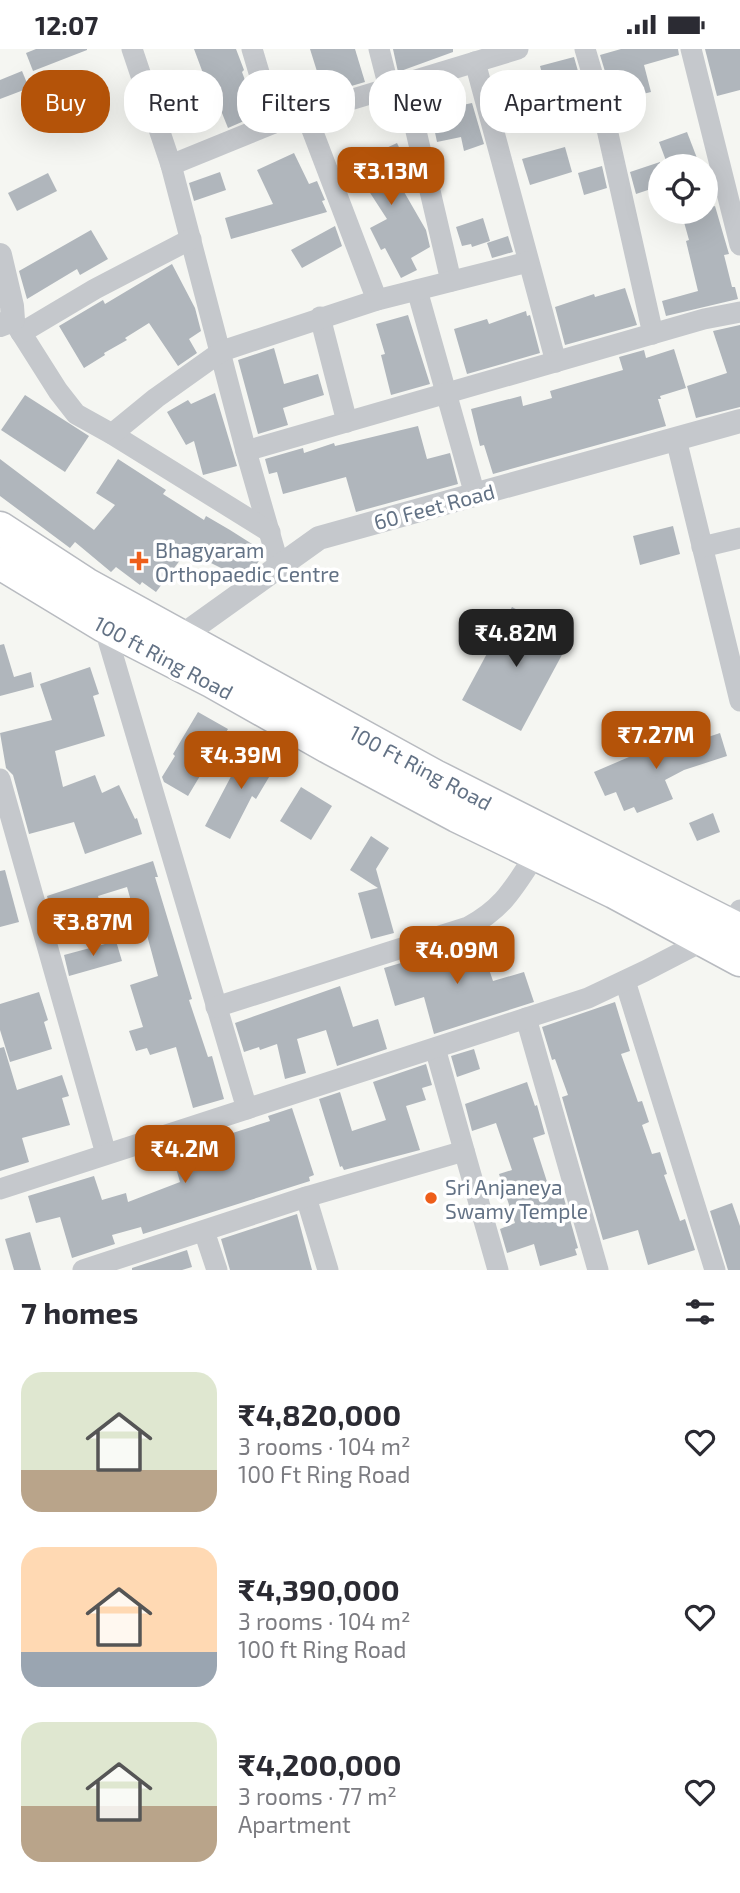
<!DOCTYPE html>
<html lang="en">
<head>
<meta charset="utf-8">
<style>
  :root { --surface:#fff; --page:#f2f2f3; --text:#2b2b33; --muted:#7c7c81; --accent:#b45309 }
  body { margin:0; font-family:"Exo 2",sans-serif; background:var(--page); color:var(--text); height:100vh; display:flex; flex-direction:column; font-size:26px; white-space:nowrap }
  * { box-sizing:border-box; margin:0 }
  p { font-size:23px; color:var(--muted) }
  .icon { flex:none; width:38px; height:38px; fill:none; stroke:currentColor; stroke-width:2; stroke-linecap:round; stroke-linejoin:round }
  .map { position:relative; height:1221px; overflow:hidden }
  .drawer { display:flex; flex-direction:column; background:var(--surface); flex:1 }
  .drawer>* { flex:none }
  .hud { position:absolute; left:21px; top:21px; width:698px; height:63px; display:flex; gap:14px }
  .controls { position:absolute; left:648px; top:105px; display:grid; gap:14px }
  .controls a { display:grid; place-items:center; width:70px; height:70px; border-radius:50%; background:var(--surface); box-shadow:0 7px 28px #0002; font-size:35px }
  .price { position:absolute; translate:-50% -60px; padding:0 16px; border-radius:14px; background:var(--accent); color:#fff; font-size:23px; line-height:46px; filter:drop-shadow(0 2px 4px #0008) }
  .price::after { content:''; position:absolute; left:50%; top:42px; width:21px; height:16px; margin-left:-10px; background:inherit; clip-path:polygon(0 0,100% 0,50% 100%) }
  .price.selected { background:#222; color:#fff }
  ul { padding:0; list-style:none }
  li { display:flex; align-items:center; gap:21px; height:175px; padding:0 21px }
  li span { display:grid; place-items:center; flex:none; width:196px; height:140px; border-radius:21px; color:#555 }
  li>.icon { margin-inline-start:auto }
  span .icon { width:84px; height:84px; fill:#fffc; stroke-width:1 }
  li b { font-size:30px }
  h2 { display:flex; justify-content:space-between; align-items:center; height:84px; padding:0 21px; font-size:30px }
  .tag { padding:0 24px; border-radius:28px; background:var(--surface); box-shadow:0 7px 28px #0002; font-size:24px; line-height:63px }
  .tag.selected { background:var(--accent); color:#fff }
  .status { display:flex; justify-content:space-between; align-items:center; height:49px; padding:0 35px; background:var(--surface); direction:ltr }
  .status svg { height:19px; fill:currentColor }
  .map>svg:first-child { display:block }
</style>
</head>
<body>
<div class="status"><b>12:07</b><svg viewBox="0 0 49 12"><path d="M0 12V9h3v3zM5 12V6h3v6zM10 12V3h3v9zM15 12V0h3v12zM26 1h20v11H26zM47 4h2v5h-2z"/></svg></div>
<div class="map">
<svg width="740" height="1221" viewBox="0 0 740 1221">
  <rect width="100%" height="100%" fill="#f5f6f2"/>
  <g fill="#b0b6bc">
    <polygon points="36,0 87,0 87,1 33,22 26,4"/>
    <polygon points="194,0 236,0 244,21 242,23 258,66 228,79 210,34 207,35"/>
    <polygon points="310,0 355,0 365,33 324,45"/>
    <polygon points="393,0 453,0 453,3 398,23"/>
    <polygon points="621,0 678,0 679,6 644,16 651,43 614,52 600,6"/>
    <polygon points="705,0 740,0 740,41 717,47"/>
    <polygon points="574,8 589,61 528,80 518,54 547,44 540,17"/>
    <polygon points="22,22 29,39 0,50 0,31"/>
    <polygon points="66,45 72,64 44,72 38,53"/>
    <polygon points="472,54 484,95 464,102 461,88 437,93 433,74 460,67 458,57"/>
    <polygon points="687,83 700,117 668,117 659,93"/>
    <polygon points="397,94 407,115 392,122 426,181 430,198 411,209 417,221 401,229 385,199 381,201 370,179 387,170 363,133 349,140 341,120"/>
    <polygon points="565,98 572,123 530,136 522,110"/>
    <polygon points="294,104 309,135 317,132 325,151 322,152 327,163 231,190 225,169 273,155 257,121"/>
    <polygon points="660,113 660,137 636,145 630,123"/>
    <polygon points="602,117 607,139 584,146 578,124"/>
    <polygon points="220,123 226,141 194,152 189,134"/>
    <polygon points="48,124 57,142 17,162 8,144"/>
    <polygon points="715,157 729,205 724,206 732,238 735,238 738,250 666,267 662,252 698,242 686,192 689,191 682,166 705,163 705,160"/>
    <polygon points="483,169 490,192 472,198 471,195 462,197 456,178"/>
    <polygon points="335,177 342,197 302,219 291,201"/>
    <polygon points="91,181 108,210 80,226 77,220 27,250 19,222"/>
    <polygon points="508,187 513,203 492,209 487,194"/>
    <polygon points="172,215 195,259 201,282 189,290 197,304 178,317 149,274 125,289 127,291 104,304 105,306 84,319 59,277 103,251 105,255"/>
    <polygon points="625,239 637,276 565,296 555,258 594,245 595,248"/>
    <polygon points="526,262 527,267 530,266 540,304 467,325 454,280 487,270 489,275"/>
    <polygon points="408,266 430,335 391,346 381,306 385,305 376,275"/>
    <polygon points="740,276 740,358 696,369 687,337 727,324 713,282"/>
    <polygon points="274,299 284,335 318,325 324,346 283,359 288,376 258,385 238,311"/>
    <polygon points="674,300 686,339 660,347 661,350 658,350 666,377 493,425 484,396 480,397 471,360 521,347 523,357 552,349 550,342 623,321 619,308 644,301 646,309"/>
    <polygon points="215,344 237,417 203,426 194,392 186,396 167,363 188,351 191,355"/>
    <polygon points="25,346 89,387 65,423 1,381"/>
    <polygon points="418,377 427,410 450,404 458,435 356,463 346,428 283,445 277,423 269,425 265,410 303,399 304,404 334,394 335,397"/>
    <polygon points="0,410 94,481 115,456 96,444 118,410 166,441 163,445 204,471 206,467 230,481 260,500 262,506 257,515 239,528 187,502 156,543 142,533 140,536 116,518 111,523 75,493 70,499 0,447"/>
    <polygon points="673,477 680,505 640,516 633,487"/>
    <polygon points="512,558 571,589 521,682 462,651"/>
    <polygon points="4,595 14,628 31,623 34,638 0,647 0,596"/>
    <polygon points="90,618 99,645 93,647 105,687 55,702 63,738 95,726 102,744 119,736 135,770 137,769 142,785 85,805 74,773 29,785 13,726 6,719 0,684 52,671 40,635"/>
    <polygon points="198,663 228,680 188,747 164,733 162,728 175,707 173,705"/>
    <polygon points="720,684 727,707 684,721 665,731 673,750 637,764 634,758 624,762 616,743 605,747 594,723 671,690 675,699"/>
    <polygon points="248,695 278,713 256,750 252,747 230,790 205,777"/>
    <polygon points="301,738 332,757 311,791 280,772"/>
    <polygon points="713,764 720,783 697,792 689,774"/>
    <polygon points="371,787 389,799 376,820 394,884 371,890 358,844 378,839 350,821"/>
    <polygon points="153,812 158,828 155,828 192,950 189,951 208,1008 212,1007 224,1050 193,1059 176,998 150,1006 147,999 136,1002 129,982 143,978 130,936 158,927 144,875 138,877 127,838 98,847 103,865 56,880 47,847"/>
    <polygon points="5,821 19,873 0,878 0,822"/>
    <polygon points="478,888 493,932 524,923 534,953 434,985 424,948 395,957 384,919 458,897 457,895"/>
    <polygon points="116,892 122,912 69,927 64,906"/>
    <polygon points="340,937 353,978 378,970 387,1000 337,1017 326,981 297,990 306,1024 285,1030 277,995 260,1001 259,998 244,1003 235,974"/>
    <polygon points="39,943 48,971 44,973 52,1000 10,1013 0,981 0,955"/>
    <polygon points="615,953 630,1002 621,1005 638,1053 642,1052 649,1073 642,1076 652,1105 660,1103 667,1125 664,1126 680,1172 685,1170 695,1201 648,1216 638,1181 603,1191 562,1048 568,1046 555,1010 552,1011 542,978"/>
    <polygon points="4,998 17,1041 62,1026 69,1047 62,1049 70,1076 22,1089 29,1113 0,1122 0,999"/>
    <polygon points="474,1000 480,1020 457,1028 451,1007"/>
    <polygon points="426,1015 432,1036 422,1039 426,1051 406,1057 420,1101 344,1121 342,1117 340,1118 319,1050 340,1043 352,1082 386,1071 373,1033"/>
    <polygon points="527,1033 535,1057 537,1056 545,1085 533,1089 549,1139 560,1135 578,1199 575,1200 577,1206 540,1217 534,1195 507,1204 500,1180 515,1174 499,1125 512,1121 496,1074 472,1082 465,1055"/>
    <polygon points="292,1059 314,1126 309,1128 310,1132 143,1185 141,1178 112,1186 115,1195 72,1209 60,1168 36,1174 28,1147 94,1127 102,1151 126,1144 128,1153 180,1133 170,1099 191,1092 192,1096 220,1088 270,1072 268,1067"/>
    <polygon points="732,1154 740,1177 740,1221 728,1221 710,1162"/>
    <polygon points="297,1165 312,1221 230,1221 221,1190"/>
    <polygon points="30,1183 41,1221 14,1221 5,1190"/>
    <polygon points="187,1201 192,1218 182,1221 132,1221 132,1219"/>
  </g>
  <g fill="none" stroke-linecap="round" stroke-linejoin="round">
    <g stroke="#b8bbc0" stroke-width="35">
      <g id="primary">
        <polyline points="0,479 86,535 435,727 740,881"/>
        <polyline points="0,514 104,577 213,633 328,698 457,767 614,843 740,911"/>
      </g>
    </g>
    <g stroke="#c5c8cc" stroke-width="21">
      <polyline points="132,0 171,116 246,402 279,517"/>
      <polyline points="252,0 274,74"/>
      <polyline points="379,0 389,39"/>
      <polyline points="585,0 602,58 653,285"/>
      <polyline points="691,0 740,196"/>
      <polyline points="475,13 556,313"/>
      <polyline points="405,35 451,232"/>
      <polyline points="306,65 377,251"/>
      <polyline points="171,116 274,74 518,0"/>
      <polyline points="417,241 475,446"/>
      <polyline points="320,268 347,373"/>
      <polyline points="13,271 58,342 76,365 112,385 270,483"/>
      <polyline points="21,284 95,240 191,190"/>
      <polyline points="112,385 156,349 222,302 377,251 528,213"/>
      <polyline points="676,390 740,652"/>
      <polyline points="246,402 704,270 740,263"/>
      <polyline points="702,498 740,489"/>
      <polyline points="104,577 247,1060"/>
      <polyline points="0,730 106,1105"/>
      <polyline points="625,932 715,1221"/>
      <path d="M216 958 468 878C504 859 514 838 536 805"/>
      <polyline points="526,969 598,1221"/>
      <polyline points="435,999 498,1221"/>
      <polyline points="0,1140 588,949 645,922 732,877 740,861"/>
      <polyline points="306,1148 328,1221"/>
      <polyline points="204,1182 217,1221"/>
      <polyline points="83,1221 306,1148 464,1102"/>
    </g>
    <g stroke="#c5c8cc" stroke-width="24">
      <polyline points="0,206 12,257 13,271 0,276"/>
      <polyline points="168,597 319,489 740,372"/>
    </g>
    <use href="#primary" stroke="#fff" stroke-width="32"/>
  </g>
  <g fill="#ee5e1a" stroke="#fff" stroke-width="2.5">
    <path d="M135.5 501.5h7v7h7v7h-7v7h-7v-7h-7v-7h7z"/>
    <circle cx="431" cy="1149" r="7"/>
  </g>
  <g text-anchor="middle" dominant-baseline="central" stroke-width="7" stroke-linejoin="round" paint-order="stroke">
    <g font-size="21" fill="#637285" stroke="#fff">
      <text transform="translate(434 457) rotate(-15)">60 Feet Road</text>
      <text transform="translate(164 608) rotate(28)">100 ft Ring Road</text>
      <text transform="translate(421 718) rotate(28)">100 Ft Ring Road</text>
    </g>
    <g font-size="21" fill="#637285" stroke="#fff" text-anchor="start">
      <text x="155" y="500">Bhagyaram<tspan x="155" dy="24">Orthopaedic Centre</tspan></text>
      <text x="445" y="1137">Sri Anjaneya<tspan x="445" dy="24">Swamy Temple</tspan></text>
    </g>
  </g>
</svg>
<div class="controls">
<a><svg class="icon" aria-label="locate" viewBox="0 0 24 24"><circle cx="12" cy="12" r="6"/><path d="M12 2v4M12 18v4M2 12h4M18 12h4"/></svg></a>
</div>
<b class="price" style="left:391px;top:158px">₹3.13M</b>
<b class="price selected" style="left:516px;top:620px">₹4.82M</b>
<b class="price" style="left:656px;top:722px">₹7.27M</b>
<b class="price" style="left:241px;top:742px">₹4.39M</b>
<b class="price" style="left:93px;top:909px">₹3.87M</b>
<b class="price" style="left:457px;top:937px">₹4.09M</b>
<b class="price" style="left:185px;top:1136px">₹4.2M</b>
<div class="hud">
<a class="tag selected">Buy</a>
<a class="tag">Rent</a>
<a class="tag">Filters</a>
<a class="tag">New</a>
<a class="tag">Apartment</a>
</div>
</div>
<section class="drawer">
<h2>7 homes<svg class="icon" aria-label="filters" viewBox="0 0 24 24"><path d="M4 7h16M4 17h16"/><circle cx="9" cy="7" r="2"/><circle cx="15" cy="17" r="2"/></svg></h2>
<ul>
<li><span style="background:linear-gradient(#dfe7d0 70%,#b9a48a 0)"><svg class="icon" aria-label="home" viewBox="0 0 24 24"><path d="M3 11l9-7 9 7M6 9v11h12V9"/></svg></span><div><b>₹4,820,000</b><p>3 rooms · 104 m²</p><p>100 Ft Ring Road</p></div><svg class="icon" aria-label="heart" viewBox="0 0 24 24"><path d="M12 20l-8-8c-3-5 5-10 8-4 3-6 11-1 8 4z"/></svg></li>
<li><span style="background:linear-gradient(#ffd9b3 75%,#9aa5b1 0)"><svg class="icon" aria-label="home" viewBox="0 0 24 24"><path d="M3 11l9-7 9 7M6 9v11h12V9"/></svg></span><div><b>₹4,390,000</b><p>3 rooms · 104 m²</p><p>100 ft Ring Road</p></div><svg class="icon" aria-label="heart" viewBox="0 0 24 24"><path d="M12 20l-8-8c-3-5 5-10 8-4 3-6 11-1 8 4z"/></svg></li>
<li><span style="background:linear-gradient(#dfe7d0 60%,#b9a48a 0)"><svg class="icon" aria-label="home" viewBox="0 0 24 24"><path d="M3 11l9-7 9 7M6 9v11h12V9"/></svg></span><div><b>₹4,200,000</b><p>3 rooms · 77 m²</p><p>Apartment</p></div><svg class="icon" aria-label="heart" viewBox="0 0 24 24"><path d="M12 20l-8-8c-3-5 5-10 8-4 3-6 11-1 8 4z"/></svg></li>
</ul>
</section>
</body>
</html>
